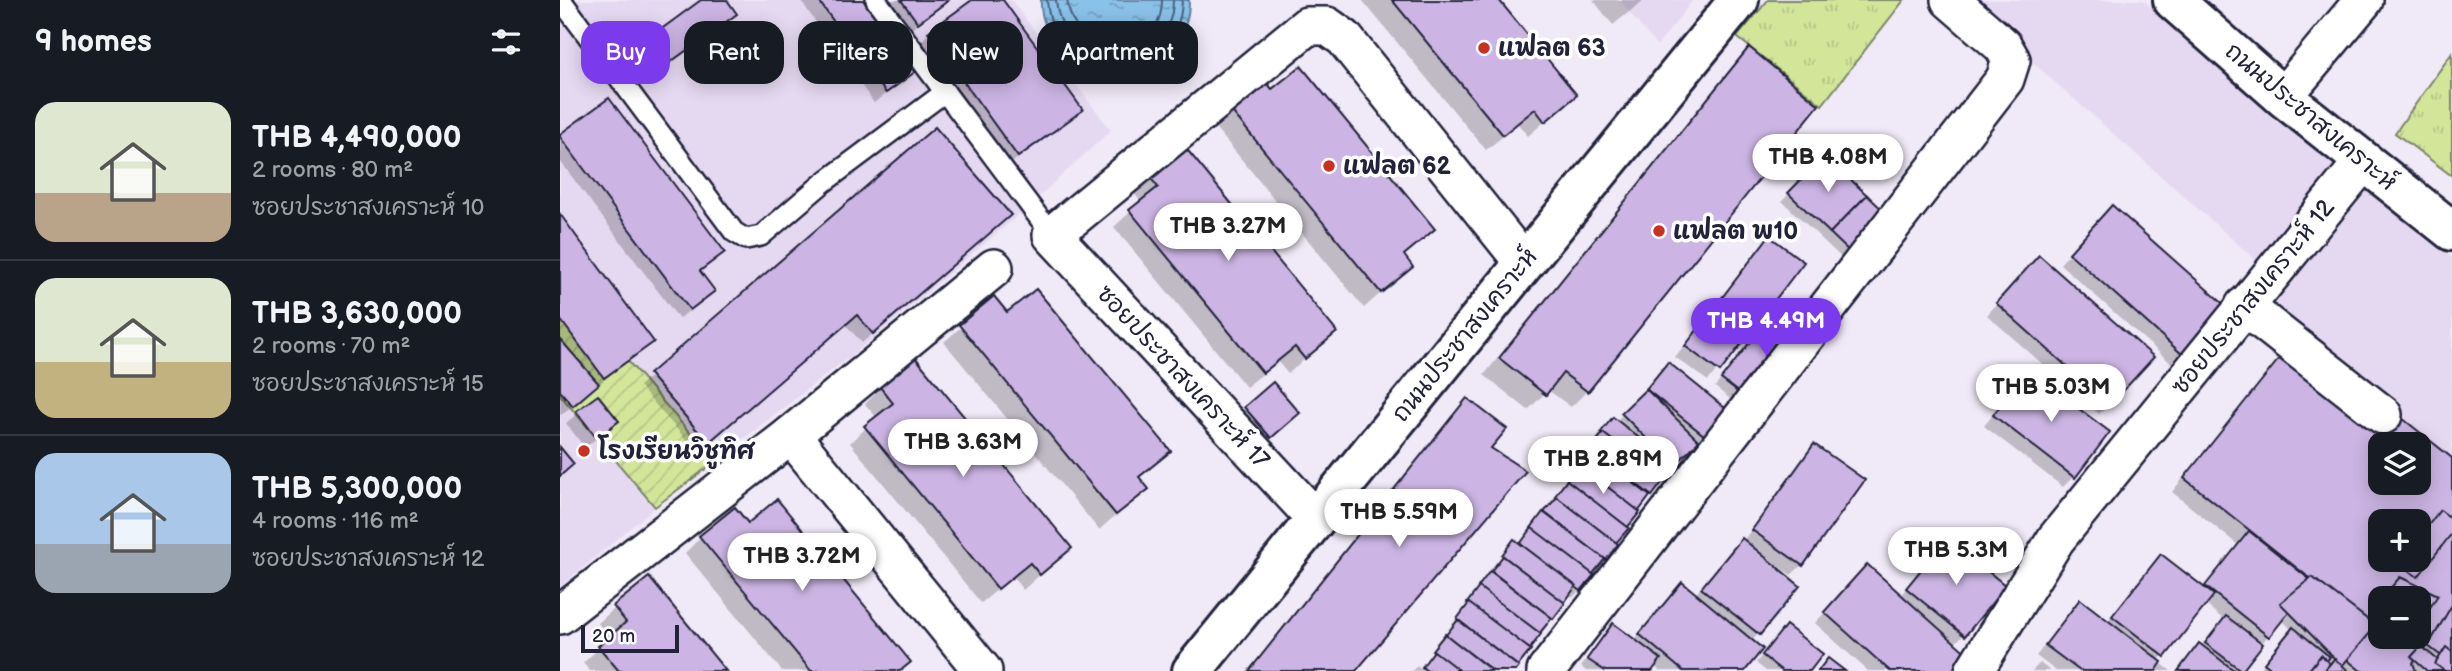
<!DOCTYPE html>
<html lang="en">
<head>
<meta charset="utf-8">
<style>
  :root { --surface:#171b24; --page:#242831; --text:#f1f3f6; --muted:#9ea1a6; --line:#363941; --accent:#7c3aed }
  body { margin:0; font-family:"Balsamiq Sans","Playpen Sans Thai",sans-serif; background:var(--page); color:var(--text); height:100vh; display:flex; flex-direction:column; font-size:26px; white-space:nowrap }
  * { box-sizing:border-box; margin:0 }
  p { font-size:23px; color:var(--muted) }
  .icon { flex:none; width:38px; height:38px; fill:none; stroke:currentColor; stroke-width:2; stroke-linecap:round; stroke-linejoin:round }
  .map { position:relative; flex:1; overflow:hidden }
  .panel { display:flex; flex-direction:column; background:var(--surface); width:560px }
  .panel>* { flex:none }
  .hud { position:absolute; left:21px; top:21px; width:665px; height:63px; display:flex; gap:14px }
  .fabs { position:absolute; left:1808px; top:432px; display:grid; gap:14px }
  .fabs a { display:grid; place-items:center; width:63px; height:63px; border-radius:14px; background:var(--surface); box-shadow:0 4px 18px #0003; font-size:35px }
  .scale { position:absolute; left:21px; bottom:18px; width:98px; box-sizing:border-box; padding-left:7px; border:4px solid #22223b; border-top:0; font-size:19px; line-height:24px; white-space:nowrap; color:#22223b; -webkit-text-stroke:5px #fff; paint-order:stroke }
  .price { position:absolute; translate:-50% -60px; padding:0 16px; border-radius:24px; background:#fff; color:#222; font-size:23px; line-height:46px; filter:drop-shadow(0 2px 4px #0008) }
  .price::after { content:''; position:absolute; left:50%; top:42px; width:21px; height:16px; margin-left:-10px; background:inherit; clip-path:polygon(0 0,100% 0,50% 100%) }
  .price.current { background:var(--accent); color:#fff }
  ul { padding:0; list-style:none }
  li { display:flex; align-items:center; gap:21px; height:175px; padding:0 35px }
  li+li { border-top:2px solid var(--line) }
  li span { display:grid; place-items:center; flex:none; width:196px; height:140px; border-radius:21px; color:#555 }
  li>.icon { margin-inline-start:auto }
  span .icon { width:84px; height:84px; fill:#fffc; stroke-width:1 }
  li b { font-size:30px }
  h2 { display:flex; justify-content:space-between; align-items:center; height:84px; padding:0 35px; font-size:30px }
  .tag { padding:0 24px; border-radius:21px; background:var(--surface); box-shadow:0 4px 18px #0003; font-size:24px; line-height:63px }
  .tag.current { background:var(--accent); color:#fff }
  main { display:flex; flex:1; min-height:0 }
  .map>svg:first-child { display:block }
</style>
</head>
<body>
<main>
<section class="panel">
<h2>9 homes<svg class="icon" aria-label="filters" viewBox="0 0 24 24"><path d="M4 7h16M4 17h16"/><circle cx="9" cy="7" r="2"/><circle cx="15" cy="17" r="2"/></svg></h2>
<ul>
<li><span style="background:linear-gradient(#dfe7d0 65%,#b9a48a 0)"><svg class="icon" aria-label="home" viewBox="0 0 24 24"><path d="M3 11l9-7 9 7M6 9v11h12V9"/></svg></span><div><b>THB 4,490,000</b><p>2 rooms · 80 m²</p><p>ซอยประชาสงเคราะห์ 10</p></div></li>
<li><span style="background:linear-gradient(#dfe7d0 60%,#c2b280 0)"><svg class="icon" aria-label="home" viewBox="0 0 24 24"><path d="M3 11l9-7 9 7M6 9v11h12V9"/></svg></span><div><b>THB 3,630,000</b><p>2 rooms · 70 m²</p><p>ซอยประชาสงเคราะห์ 15</p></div></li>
<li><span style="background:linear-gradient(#a9c7e8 65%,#9aa5b1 0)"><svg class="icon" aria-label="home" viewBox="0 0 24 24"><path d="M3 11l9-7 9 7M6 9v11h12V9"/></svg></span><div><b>THB 5,300,000</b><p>4 rooms · 116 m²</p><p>ซอยประชาสงเคราะห์ 12</p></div></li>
</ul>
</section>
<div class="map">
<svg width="1892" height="671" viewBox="0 0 1892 671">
  <defs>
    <pattern id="grass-tufts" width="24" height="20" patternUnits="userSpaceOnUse" patternTransform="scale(1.75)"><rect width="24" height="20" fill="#d3e599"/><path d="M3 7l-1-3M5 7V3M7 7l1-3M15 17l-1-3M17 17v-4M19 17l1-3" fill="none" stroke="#b5c485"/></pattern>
    <pattern id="garden-furrows" width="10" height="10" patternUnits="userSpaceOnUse" patternTransform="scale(1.75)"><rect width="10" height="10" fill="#d3e599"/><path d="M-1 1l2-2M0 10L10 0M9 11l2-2" fill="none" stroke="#b5c485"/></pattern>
    <pattern id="water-ripples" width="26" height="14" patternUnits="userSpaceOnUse" patternTransform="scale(1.75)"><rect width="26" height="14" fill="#8ac1e8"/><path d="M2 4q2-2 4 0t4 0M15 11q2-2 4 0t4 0" fill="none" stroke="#709cbd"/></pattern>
  </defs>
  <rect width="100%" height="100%" fill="#f0e9f7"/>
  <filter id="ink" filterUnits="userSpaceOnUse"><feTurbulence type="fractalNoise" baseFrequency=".0143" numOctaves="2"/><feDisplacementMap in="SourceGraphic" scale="14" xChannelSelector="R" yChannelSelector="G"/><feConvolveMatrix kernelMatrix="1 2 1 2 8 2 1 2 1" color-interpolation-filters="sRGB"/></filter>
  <g filter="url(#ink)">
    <g fill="#e5d9f1">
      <polygon points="0,0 451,0 551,130 462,212 310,341 95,507 0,587"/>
      <polygon points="1059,0 1133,0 1097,46"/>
      <polygon points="1402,0 1583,0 1892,258 1892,480 1858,444 1855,444 1861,432 1708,310 1723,284"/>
    </g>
    <g fill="url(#grass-tufts)" stroke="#7a846a" stroke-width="2">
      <polygon points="1208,0 1344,0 1262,105 1177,37"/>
      <polygon points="1892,53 1892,176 1835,133"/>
    </g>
    <polygon fill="url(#garden-furrows)" stroke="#7a846a" stroke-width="2" points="0,282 155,462 95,507 0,395"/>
    <path fill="url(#water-ripples)" stroke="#6081a3" stroke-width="2" d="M481 0H629C630 72 532 103 493 41 486 29 480 15 481 0Z"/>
    <g fill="#0003" fill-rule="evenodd">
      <polygon points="144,0 165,0 174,13 164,24 69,93 52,70 63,59"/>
      <polygon points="240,0 300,0 352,72 314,103"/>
      <polygon points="322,0 390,0 347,32"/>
      <polygon points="415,0 441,0 521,110 510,121 447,166 359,44 369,33"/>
      <polygon points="802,0 937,0 1015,95 968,136 958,124 926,150"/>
      <polygon points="1033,0 1084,0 1053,25"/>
      <polygon points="1189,50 1257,105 1027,391 1011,407 988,390 968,410 924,375 1173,66"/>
      <polygon points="712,92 873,229 843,256 851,266 804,308 649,120"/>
      <polygon points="375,130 438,225 302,343 285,324 137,452 79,386"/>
      <polygon points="0,137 163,252 139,273 153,291 119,319 0,161"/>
      <polygon points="1265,158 1327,216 1287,263 1222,201"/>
      <polygon points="586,172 775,332 728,374 718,362 686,387 554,227 581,202 570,188"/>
      <polygon points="0,217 92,341 1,415 0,414"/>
      <polygon points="1542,217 1622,354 1612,364 1500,264"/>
      <polygon points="1210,238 1242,263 1148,381 1115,357"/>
      <polygon points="1468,268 1549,404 1539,414 1427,315"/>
      <polygon points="434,298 447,314 608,451 578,478 586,488 539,530 384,342"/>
      <polygon points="1209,318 1189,414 1155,387"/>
      <path d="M1725 350 1892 460V671H1698L1732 630 1721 619 1680 671H1618L1664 620 1645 604 1598 661 1611 671H1496L1476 656 1520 602 1547 622 1601 556 1643 589 1678 545 1612 492ZM1820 444H1858V483H1820ZM1820 522H1858V560H1820ZM1820 598H1858V637H1820Z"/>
      <polygon points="1101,372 1183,425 1155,457 1136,442 1101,478 1020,590 1013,597 1008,594 952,671 852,671 857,666 860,669 947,549 959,545 1046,426 1056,421 1080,397"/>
      <polygon points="1467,372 1514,476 1503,487 1424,426"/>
      <polygon points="321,388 510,548 463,590 453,577 421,603 290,443 317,418 305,404"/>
      <polygon points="38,397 56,421 25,448 6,423"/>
      <polygon points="907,400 928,448 793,671 688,671 891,416"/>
      <polygon points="685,408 730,420 702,444 678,415"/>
      <polygon points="1254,446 1242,565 1231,575 1218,566 1216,568 1238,586 1191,642 1182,671 1100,671 1094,666 1090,671 1026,671 1021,667 1046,633 1074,641 1112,595 1135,595 1171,550 1183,541 1244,457"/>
      <polygon points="141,537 340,671 222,671 125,553"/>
      <polygon points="1377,551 1404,634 1394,644 1415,671 1308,671 1255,623 1297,577 1340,596"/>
      <polygon points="88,579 164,671 30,671 23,663 50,638 38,623"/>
      <polygon points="1219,634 1248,671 1206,671 1196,663"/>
      <polygon points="1480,663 1490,671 1472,671"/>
    </g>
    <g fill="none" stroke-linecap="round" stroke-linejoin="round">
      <g stroke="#4c6280" stroke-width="2">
        <path d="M487 0C493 89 620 88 622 0"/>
        <path d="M496 0C503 78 612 76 613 0"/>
        <path d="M507 0C516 67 602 61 602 0"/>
      </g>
    </g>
    <g fill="#ccb5e4" stroke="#22223b" stroke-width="2" fill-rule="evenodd">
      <polygon points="141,0 167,0 177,14 80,84 62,58"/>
      <polygon points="258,0 303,0 355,72 326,93"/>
      <polygon points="341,0 389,0 358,23"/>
      <polygon points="412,0 443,0 523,110 458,157 368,32"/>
      <polygon points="832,0 939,0 1017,95 985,122 975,109 943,135"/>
      <polygon points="1189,47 1259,105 1028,392 1003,373 986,395 939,358"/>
      <polygon points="741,66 875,229 844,255 853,267 821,293 664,102 699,73 712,89"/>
      <polygon points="49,98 165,252 140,271 155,291 130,310 0,137 0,134"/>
      <polygon points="375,127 451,215 313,334 297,315 148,443 89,374"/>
      <polygon points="620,141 777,332 745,359 735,347 703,373 569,210 598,187 584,170"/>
      <polygon points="1265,155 1307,195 1270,233 1228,193"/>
      <polygon points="1307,195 1329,216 1295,257 1270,233"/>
      <polygon points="1552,205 1667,307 1623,355 1509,253"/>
      <polygon points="0,214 94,342 44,378 0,319"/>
      <polygon points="1209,236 1244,262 1160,372 1125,346"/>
      <polygon points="1479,255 1594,357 1550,405 1436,303"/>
      <polygon points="476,289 611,451 579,477 589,489 556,515 399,325 434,296 447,312"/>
      <polygon points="1216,309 1252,337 1197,407 1161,379"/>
      <path d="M1738 335 1892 458V615L1853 663 1856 671H1801L1752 631 1777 600 1624 478ZM1820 444H1858V483H1820ZM1820 522H1858V560H1820ZM1820 598H1858V637H1820Z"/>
      <polygon points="0,339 39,384 13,406 0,391"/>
      <polygon points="355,357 512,548 480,575 470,563 438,589 304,426 333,403 319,386"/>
      <polygon points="1108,362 1186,425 1164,451 1086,389"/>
      <polygon points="1467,370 1550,432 1515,478 1433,415"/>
      <polygon points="713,382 740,413 711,438 684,407"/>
      <polygon points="1086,389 1139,441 1114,466 1061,413"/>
      <polygon points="38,395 59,421 37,438 16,411"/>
      <polygon points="907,398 947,429 931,448 966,471 796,671 689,671"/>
      <polygon points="1053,417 1114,466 1102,480 1041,432"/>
      <polygon points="1043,433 1104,480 1092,496 1030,449"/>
      <polygon points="1254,444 1305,480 1243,566 1192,530"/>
      <polygon points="0,447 14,464 0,476"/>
      <polygon points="1029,448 1090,496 1078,512 1017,464"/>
      <polygon points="1018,464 1080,512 1067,528 1006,481"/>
      <polygon points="1007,480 1069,528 1056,543 995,496"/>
      <polygon points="997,497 1058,544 1046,560 984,512"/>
      <polygon points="217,499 351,662 340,671 251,671 139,536 175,507 188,523"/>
      <polygon points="1880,510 1892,519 1892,533 1858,577 1839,564 1843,560 1858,560 1858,539"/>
      <polygon points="983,512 1045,559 1032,575 971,528"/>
      <polygon points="972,528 1034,575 1021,591 960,544"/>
      <polygon points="1689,531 1753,582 1709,637 1645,586"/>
      <polygon points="1182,538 1240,586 1200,635 1141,588"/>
      <polygon points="1387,538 1446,586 1405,636 1346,588"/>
      <polygon points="954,539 1016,586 1004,603 942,555"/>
      <polygon points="1601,554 1654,595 1605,657 1552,616"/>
      <polygon points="943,556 1005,603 993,619 931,571"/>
      <polygon points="1307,564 1421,666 1417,671 1330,671 1264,612"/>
      <polygon points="930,571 992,618 979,634 918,587"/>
      <polygon points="89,577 166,671 59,671 38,646 66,622 53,606"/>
      <polygon points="1752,577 1816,626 1782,666 1720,603"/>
      <polygon points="1840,577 1878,595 1858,626 1858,598 1822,598"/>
      <polygon points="1122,582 1203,649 1185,671 1123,671 1079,634"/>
      <polygon points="919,587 981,634 969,650 907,603"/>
      <polygon points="1520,599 1602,662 1596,671 1520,671 1485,645"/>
      <polygon points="909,603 971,650 958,666 897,619"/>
      <polygon points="1892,605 1892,664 1868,646"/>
      <polygon points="1666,616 1703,644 1682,671 1645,643"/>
      <polygon points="898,620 959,667 956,671 933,671 886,635"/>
      <polygon points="1053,623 1101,659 1092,671 1045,671 1027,659"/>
      <polygon points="1226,625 1263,654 1250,671 1222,671 1202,655"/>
      <polygon points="1733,627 1770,657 1758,671 1714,671 1704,663"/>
      <polygon points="885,634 932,671 899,671 872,650"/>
      <polygon points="1639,643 1675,671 1618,671"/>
      <polygon points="1861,646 1891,671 1867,671 1851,657"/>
      <polygon points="1886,647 1892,652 1892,671 1885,671 1875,664"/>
      <polygon points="874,651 900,671 867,671 862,667"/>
      <polygon points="1761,655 1777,671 1748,671"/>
      <polygon points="1268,658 1285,671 1258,671"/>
      <polygon points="1774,659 1789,671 1764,671"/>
    </g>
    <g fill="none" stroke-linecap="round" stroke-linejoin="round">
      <g stroke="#22223b" stroke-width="24">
        <g id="service">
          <polyline points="1,0 174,232 186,239 201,236 263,183 385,92"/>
          <polyline points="316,0 492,235"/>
        </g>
      </g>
      <g stroke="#22223b" stroke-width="42">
        <g id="minor">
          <polyline points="1723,97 1804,0"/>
          <polyline points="1684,306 1823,415"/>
          <polyline points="231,435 423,671"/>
          <polyline points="755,518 492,235 747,26 767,26 784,38 964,263"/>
          <polyline points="0,615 231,435 434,268"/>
          <polyline points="986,671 1445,79 1451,60 1443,46 1390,0"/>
          <polyline points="1414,671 1496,539 1803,162"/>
        </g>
      </g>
      <g stroke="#22223b" stroke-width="44">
        <polyline id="tertiary" points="632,671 1179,0"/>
      </g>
      <g stroke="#22223b" stroke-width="44">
        <polyline id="secondary" points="1613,0 1723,97 1892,231"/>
      </g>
      <use href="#service" stroke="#fff" stroke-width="19"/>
      <use href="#minor" stroke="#fff" stroke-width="37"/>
      <use href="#tertiary" stroke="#fff" stroke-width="38"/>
      <use href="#secondary" stroke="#fff" stroke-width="38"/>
    </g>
  </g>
  <g fill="#c8321e" stroke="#fff" stroke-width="2.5">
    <circle cx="924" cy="48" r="7"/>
    <circle cx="769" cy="166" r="7"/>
    <circle cx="1099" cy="231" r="7"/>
    <circle cx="24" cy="451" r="7"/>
  </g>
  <g text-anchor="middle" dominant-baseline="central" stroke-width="7" stroke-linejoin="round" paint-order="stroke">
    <g font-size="24" font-weight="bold" fill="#22223b" stroke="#fff" text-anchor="start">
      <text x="938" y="48">แฟลต 63</text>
      <text x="783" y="166">แฟลต 62</text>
      <text x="1113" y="231">แฟลต พ10</text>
      <text x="38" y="451">โรงเรียนวิชูทิศ</text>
    </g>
    <g font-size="24" fill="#22223b" stroke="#fff">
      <text transform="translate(1751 117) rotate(40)">ถนนประชาสงเคราะห์</text>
      <text transform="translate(1693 297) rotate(-51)">ซอยประชาสงเคราะห์ 12</text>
      <text transform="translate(905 335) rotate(-51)">ถนนประชาสงเคราะห์</text>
      <text transform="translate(623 377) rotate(47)">ซอยประชาสงเคราะห์ 17</text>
    </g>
  </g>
</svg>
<div class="fabs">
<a><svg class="icon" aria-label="layers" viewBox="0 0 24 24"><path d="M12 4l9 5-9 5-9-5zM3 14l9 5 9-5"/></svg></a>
<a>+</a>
<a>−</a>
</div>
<div class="scale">20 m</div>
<b class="price" style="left:1268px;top:194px">THB 4.08M</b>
<b class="price" style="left:668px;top:263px">THB 3.27M</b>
<b class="price current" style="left:1206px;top:358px">THB 4.49M</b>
<b class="price" style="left:1491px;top:424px">THB 5.03M</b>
<b class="price" style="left:403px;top:479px">THB 3.63M</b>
<b class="price" style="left:1043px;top:496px">THB 2.89M</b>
<b class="price" style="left:839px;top:549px">THB 5.59M</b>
<b class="price" style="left:1396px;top:587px">THB 5.3M</b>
<b class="price" style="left:242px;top:593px">THB 3.72M</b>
<div class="hud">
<a class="tag current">Buy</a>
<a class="tag">Rent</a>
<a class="tag">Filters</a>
<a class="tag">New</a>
<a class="tag">Apartment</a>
</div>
</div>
</main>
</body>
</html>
